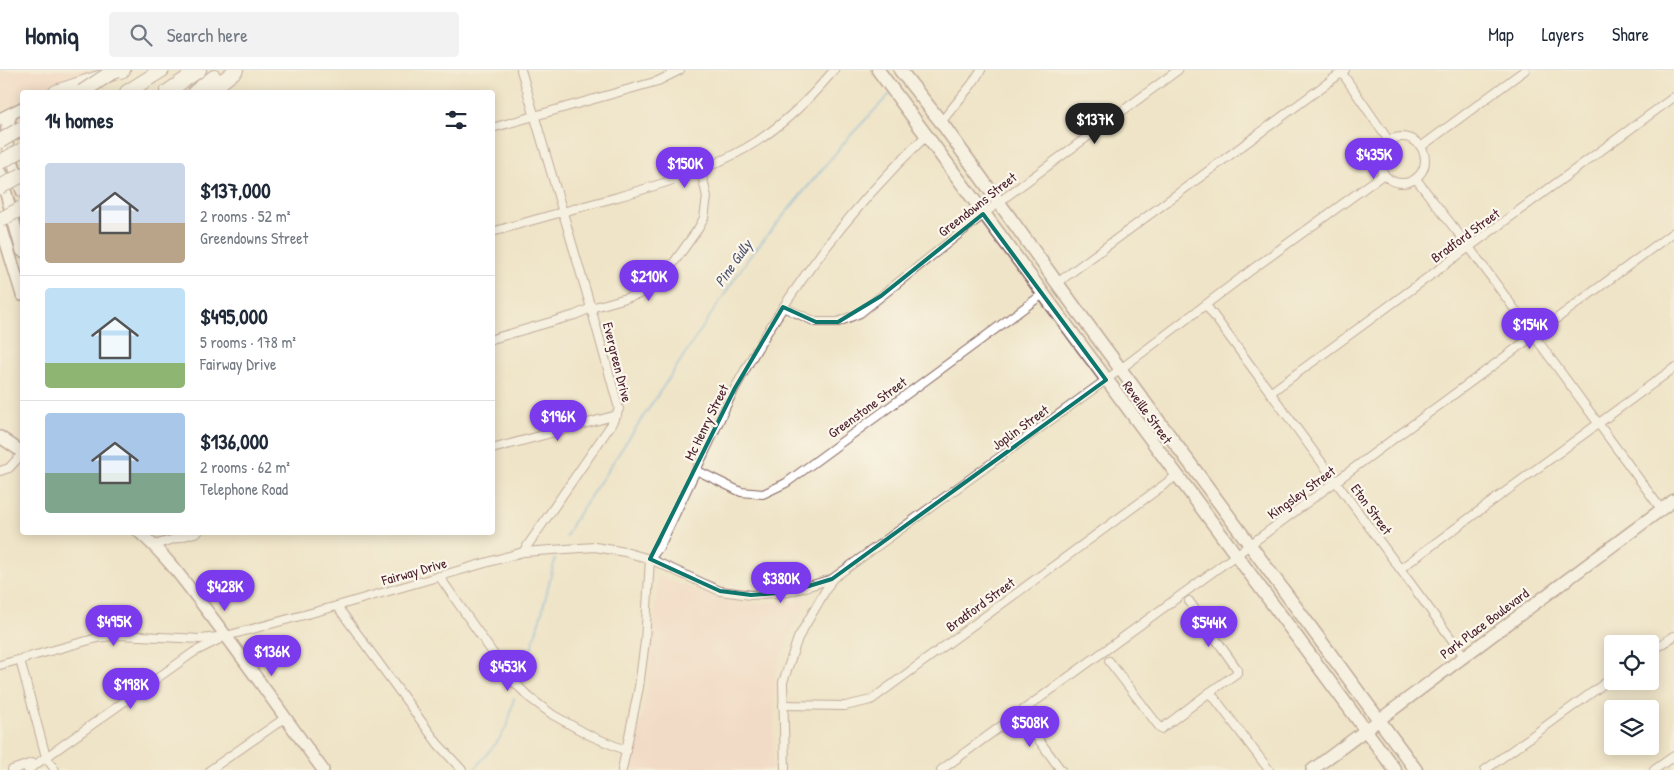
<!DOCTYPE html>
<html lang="en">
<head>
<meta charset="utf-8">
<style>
  :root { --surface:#fff; --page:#f2f2f3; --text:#1f2937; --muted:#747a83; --line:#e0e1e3; --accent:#7c3aed }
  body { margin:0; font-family:"Patrick Hand",sans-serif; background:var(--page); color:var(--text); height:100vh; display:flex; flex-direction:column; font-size:19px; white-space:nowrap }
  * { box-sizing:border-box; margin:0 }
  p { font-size:16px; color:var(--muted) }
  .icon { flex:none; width:28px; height:28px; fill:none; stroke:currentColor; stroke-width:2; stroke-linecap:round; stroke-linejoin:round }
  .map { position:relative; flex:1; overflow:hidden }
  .drawer { position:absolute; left:20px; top:20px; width:475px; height:445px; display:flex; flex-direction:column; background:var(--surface); border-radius:5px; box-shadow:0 2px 12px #0003 }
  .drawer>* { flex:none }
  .buttons { position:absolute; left:1604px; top:565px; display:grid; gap:10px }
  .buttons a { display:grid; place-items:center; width:55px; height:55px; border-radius:5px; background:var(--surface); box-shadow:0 2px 12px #0003; font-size:25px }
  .price { position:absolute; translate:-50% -42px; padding:0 11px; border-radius:18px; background:var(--accent); color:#fff; font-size:16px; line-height:32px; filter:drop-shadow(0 1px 2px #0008) }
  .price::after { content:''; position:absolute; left:50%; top:30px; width:15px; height:11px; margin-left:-8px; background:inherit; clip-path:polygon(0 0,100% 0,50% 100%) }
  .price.on { background:#222; color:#fff }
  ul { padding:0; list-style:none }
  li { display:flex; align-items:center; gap:15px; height:125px; padding:0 25px }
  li+li { border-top:1px solid var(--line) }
  li span { display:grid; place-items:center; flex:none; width:140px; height:100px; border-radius:5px; color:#555 }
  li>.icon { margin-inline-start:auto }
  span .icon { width:60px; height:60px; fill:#fffc; stroke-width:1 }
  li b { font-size:21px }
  h2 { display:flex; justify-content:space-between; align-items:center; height:60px; padding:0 25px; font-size:21px }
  header { display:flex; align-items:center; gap:30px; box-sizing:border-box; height:70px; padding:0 25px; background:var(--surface); border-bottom:1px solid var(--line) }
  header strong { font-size:24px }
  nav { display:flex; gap:28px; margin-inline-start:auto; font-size:18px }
  .search { width:350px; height:45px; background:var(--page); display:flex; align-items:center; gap:12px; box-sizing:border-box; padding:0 18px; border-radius:5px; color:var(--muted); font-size:19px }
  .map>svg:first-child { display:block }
</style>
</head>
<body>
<header>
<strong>Homiq</strong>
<div class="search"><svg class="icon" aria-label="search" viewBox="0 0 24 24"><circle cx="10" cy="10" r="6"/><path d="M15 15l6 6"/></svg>Search here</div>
<nav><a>Map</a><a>Layers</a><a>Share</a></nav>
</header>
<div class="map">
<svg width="1674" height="700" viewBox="0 0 1674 700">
  <rect width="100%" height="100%" fill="#fbf7ec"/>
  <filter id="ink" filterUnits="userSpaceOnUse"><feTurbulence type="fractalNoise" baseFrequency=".02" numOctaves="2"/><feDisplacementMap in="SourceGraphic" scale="10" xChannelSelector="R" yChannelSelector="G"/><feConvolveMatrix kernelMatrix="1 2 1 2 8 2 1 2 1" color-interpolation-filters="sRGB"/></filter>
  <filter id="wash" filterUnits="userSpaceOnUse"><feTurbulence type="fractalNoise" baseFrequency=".0096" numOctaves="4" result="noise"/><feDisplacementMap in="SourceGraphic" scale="20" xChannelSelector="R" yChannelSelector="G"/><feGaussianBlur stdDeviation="1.12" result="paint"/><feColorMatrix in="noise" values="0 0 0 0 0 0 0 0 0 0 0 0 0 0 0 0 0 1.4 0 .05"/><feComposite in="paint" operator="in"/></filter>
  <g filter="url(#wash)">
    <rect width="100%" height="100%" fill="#efe4c7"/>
    <g fill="#f7d1c6">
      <polygon points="0,0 96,0 41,22 22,22 22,31 2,40 0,40"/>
      <polygon points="658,507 716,527 738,532 761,534 792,531 793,533 797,533 797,530 804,527 807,532 794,556 779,591 775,605 773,700 629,700 642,647 650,602"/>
    </g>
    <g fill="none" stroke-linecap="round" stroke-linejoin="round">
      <g stroke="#60a8d7" stroke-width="2">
        <polyline points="566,467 572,454 750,186 849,67 890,24"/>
        <polyline points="523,607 542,542 555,489"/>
        <polyline points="474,700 500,668 508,654 514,628"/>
      </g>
    </g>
  </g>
  <g filter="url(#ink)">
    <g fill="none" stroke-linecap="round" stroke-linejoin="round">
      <g stroke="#846462" stroke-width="10">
        <g id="minor">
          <polyline points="521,0 591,238 619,339 611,355 523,482"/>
          <polyline points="1340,0 1389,71"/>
          <polyline points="941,52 972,14 981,0"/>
          <polyline points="492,58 658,11 680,0"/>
          <circle cx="1402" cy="90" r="23"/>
          <polyline points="1422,76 1525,0"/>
          <polyline points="1416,109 1469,177 1661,439"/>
          <path d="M492 162C533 150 573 139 614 128 659 115 704 102 746 78 779 59 809 30 834 0"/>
          <polyline points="1057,213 1345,0"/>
          <polyline points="1206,235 1464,586"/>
          <polyline points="783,237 816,252 838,252 860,243 999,132 1178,0"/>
          <polyline points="492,269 575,245 591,238 637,225 649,219 662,209 698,159 704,148 707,127 701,101"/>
          <polyline points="1270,323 1674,27"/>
          <polyline points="492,379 617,345"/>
          <polyline points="696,400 741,422 763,424 786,413 1043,224"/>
          <polyline points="0,401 9,398 22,384"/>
          <polyline points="154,475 198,462"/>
          <polyline points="1400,499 1674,298"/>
          <polyline points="439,506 511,609 530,628 553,645 589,665 627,681"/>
          <polyline points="1189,531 1237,599 1237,603 1210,622"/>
          <polyline points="337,536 438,674 462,700"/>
          <polyline points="1650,582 1674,566"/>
          <polyline points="20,590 46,687 55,700"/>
          <polyline points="1109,591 1161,659 1210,622 1269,700"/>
          <polyline points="0,595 97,568 119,565 201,569 226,566 337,536 523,482 595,477 625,482 650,489 720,521 751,525 789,522 832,509"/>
          <polyline points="783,635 845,636 871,630 1176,406"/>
          <polyline points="1019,643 1061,700"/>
          <polyline points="12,700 32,693"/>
          <polyline points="28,700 194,582 220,569"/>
          <polyline points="210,700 285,648"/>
          <path d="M622 700 639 617 645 571 650 489 660 476C677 441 693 407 709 373 718 355 725 336 735 318 785 225 850 138 927 65"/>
          <polyline points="785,700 783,612 798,568 832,509 1106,310 1254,198 1384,104"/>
          <polyline points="941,700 1236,485 1674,162"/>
          <polyline points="1485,700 1612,608"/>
          <polyline points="1654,700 1674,686"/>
        </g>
      </g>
      <g stroke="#846462" stroke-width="14">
        <g id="secondary">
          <polyline points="11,44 7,58 6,71 22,121"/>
          <polyline points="0,49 22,38"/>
          <polyline points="0,102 22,181"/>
          <polyline points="0,153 22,225"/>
          <polyline points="0,367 22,382"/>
          <path d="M139 462C167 486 188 516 211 546 249 596 286 649 323 700"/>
          <polyline points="1312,700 1674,430"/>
        </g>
      </g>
      <g stroke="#846462" stroke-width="15">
        <g id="primary">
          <polyline points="878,0 1395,700"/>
          <polyline points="900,0 941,52 1057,213 1416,700"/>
        </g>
      </g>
      <g stroke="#846462" stroke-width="16">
        <g id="motorway">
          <polyline points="56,22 123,0"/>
          <polyline points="127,22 162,0"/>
          <polyline points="167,22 199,0"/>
          <polyline points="195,22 214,7"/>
          <polyline points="209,22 236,0"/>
        </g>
      </g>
      <use href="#minor" stroke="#fff" stroke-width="8"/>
      <use href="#secondary" stroke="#fff" stroke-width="11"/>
      <use href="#primary" stroke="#fff" stroke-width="12"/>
      <use href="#motorway" stroke="#fff" stroke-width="14"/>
      <g stroke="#846462" stroke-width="16" stroke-linecap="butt">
        <g id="motorway-bridge">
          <polyline points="82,22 115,0"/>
          <polyline points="0,71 22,58"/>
          <polyline points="0,92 22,80"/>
          <polyline points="0,117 22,105"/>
          <polyline points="0,150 22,138"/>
        </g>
      </g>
      <use href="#motorway-bridge" stroke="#fff" stroke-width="14"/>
    </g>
  </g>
  <path d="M0 0H1674V700H0ZM983 144 1106 310 832 509 789 522 751 525 720 521 650 489 735 318 783 237 816 252H838L881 226Z" fill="#efe4c7" fill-opacity=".55" fill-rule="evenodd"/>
  <path fill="none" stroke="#0f766e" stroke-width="4" stroke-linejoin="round" d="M983 144 1106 310 832 509 789 522 751 525 720 521 650 489 735 318 783 237 816 252H838L881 226Z"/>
  <g text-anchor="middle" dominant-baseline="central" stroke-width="4.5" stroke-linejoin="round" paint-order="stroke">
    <g font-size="14" fill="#4a1f2b" stroke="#fbf7ec">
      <text transform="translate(977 134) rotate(-38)">Greendowns Street</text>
      <text transform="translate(1465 165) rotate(-36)">Bradford Street</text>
      <text transform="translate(618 292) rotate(76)">Evergreen Drive</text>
      <text transform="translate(867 337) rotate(-36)">Greenstone Street</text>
      <text transform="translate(1148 342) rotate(54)">Reveille Street</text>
      <text transform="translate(706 352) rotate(-64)">Mc Henry Street</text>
      <text transform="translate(1020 357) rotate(-36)">Joplin Street</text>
      <text transform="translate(1301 422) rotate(-36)">Kingsley Street</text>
      <text transform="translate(1372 439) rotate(54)">Eton Street</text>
      <text transform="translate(414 501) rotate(-16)">Fairway Drive</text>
      <text transform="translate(980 534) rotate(-36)">Bradford Street</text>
      <text transform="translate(1484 553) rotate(-37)">Park Place Boulevard</text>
    </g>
    <g font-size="15" font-style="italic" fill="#535670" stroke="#fbf7ec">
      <text transform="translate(733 193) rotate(-55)">Pine Gully</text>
    </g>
  </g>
</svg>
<div class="buttons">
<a><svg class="icon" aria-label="locate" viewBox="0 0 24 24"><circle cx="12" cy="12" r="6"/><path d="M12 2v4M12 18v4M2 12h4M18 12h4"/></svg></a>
<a><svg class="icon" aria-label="layers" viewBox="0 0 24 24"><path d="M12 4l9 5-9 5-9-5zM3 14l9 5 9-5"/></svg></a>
</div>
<b class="price on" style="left:1095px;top:75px">$137K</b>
<b class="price" style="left:1374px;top:110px">$435K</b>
<b class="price" style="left:685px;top:119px">$150K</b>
<b class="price" style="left:649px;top:232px">$210K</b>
<b class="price" style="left:1530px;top:280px">$154K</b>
<b class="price" style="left:558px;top:372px">$196K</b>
<b class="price" style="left:781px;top:534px">$380K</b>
<b class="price" style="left:225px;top:542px">$428K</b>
<b class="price" style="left:114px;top:577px">$495K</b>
<b class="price" style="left:1209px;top:578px">$544K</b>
<b class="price" style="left:272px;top:607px">$136K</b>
<b class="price" style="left:508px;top:622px">$453K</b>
<b class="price" style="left:131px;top:640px">$198K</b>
<b class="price" style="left:1030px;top:678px">$508K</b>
<section class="drawer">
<h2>14 homes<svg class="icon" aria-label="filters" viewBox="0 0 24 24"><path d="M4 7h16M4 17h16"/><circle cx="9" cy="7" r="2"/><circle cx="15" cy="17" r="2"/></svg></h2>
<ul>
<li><span style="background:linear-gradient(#c9d6e8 60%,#b9a48a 0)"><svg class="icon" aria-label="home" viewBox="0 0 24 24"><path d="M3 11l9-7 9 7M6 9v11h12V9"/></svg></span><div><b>$137,000</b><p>2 rooms · 52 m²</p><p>Greendowns Street</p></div></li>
<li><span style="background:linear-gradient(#bfe0f5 75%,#8fb573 0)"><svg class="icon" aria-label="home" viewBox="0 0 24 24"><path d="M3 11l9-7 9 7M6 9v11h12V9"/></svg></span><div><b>$495,000</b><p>5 rooms · 178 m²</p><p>Fairway Drive</p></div></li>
<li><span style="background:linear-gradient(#a9c7e8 60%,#7fa58c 0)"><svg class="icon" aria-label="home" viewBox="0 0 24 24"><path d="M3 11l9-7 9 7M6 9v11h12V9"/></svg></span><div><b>$136,000</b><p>2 rooms · 62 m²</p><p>Telephone Road</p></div></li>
</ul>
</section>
</div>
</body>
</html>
